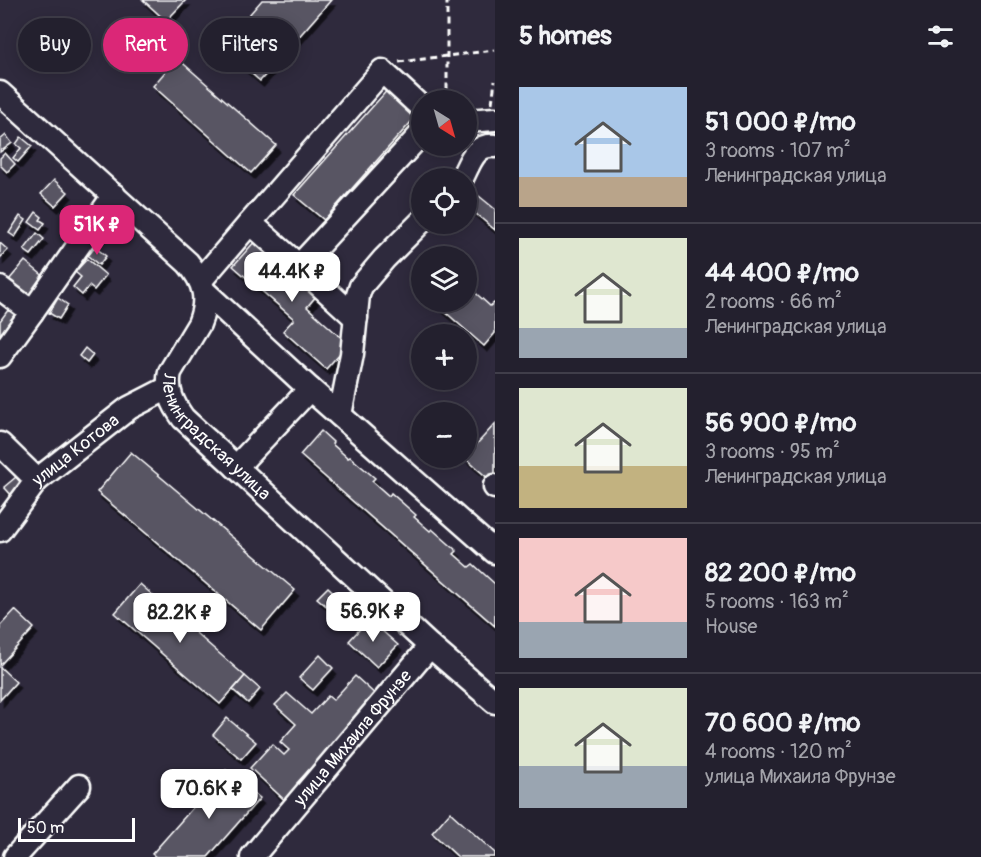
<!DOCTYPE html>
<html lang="en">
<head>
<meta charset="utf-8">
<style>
  :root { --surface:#23202e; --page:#2f2d3a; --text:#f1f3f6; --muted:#a3a3aa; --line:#403e4a; --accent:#db2777 }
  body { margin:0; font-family:Pangolin,sans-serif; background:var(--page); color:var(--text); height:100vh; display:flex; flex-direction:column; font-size:22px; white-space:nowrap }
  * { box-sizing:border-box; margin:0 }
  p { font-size:20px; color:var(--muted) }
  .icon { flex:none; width:33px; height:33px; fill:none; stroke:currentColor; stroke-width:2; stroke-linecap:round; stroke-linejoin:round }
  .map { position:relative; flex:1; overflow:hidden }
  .details { display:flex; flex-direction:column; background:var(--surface); width:486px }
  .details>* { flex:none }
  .guide { position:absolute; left:18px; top:18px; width:387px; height:54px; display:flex; gap:12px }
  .needle { width:39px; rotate:143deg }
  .tools { position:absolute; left:411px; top:90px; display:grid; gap:12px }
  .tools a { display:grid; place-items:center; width:66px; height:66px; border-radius:50%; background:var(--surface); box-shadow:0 3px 15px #0003,0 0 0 2px var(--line); font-size:30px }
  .scale { position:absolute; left:18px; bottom:15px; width:117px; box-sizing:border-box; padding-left:6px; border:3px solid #fff; border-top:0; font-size:16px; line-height:21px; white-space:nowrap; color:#fff; -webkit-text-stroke:4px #2f2a3d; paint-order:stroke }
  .price { position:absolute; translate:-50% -51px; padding:0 14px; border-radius:12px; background:#fff; color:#222; font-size:20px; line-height:39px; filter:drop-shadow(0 2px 3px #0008) }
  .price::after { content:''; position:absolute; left:50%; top:36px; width:18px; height:14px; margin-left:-9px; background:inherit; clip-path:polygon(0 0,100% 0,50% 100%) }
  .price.active { background:var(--accent); color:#fff }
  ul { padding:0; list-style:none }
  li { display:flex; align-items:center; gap:18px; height:150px; padding:0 24px }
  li+li { border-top:2px solid var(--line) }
  li span { display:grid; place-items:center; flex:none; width:168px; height:120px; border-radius:0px; color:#555 }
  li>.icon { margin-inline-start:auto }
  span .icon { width:72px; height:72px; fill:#fffc; stroke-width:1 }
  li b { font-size:26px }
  h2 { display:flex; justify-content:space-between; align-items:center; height:72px; padding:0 24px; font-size:26px }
  .pill { padding:0 21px; border-radius:27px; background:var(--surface); box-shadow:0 3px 15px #0003,0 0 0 2px var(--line); font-size:21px; line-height:54px }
  .pill.active { background:var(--accent); color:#fff }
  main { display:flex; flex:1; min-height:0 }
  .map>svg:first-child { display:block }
</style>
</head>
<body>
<main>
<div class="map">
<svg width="495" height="857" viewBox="0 0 495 857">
  <defs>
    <filter id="shadow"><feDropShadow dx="3.5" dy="6" stdDeviation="0" flood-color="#0009"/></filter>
  </defs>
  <rect width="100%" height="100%" fill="#2f2a3d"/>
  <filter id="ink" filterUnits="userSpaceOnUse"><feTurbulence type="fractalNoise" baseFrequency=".0167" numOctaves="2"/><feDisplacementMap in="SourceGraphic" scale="12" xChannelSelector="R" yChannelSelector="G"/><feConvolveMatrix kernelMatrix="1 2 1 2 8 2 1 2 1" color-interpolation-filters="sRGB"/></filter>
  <g filter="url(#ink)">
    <g fill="#595564" stroke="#fff" stroke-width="1.5" filter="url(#shadow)">
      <polygon points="143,0 186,0 166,21"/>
      <polygon points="262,0 331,0 260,81 221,47"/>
      <polygon points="177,58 276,145 251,173 153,86"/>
      <polygon points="390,87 419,113 324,220 294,195"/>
      <polygon points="6,135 12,143 0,152 0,140"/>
      <polygon points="21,137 32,146 18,162 13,158 21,148 16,144"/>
      <polygon points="5,153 15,164 7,172 0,165 0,158"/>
      <polygon points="54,180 68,192 55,206 41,194"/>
      <polygon points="479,196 495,209 495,230 469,208"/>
      <polygon points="36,212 42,217 40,220 45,223 40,230 29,222"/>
      <polygon points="20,216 26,220 15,237 9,233"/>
      <polygon points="37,233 44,239 31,255 24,250"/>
      <polygon points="256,240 317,295 307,307 348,344 326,369 283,331 294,319 233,266"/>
      <polygon points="0,243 8,250 0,258"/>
      <polygon points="95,247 106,256 99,265 88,256"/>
      <polygon points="87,259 106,275 94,290 89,286 82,295 73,287 81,277 75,272"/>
      <polygon points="25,261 46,278 30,298 9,280"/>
      <polygon points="466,278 472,283 469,287 490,306 494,303 495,304 495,333 484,346 434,302 466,302"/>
      <polygon points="58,298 68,305 59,319 49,313"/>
      <polygon points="11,306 26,317 0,337 0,321"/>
      <polygon points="85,348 93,355 87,363 79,356"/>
      <polygon points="495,424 495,475 490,480 465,458 466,458 466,456"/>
      <polygon points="321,431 333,442 332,444 348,458 350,457 375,478 372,481 389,496 391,493 416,515 414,517 430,531 432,529 457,551 454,554 469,567 473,564 495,584 495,626 300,455"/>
      <polygon points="131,452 295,590 261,630 97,492"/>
      <polygon points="16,477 26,489 15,499 4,487"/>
      <polygon points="140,584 245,676 220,704 115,613"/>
      <polygon points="328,587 341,599 331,610 317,598"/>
      <polygon points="15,610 34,628 0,665 0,626"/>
      <polygon points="369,619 398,645 377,667 349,641"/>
      <polygon points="320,655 333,668 313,690 299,678"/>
      <polygon points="0,667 16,682 0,700"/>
      <polygon points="245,676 260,689 248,703 233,690"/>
      <polygon points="355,676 377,696 297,783 306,790 291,806 250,768 272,744 284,755 289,750 280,742 296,724 275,705 287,693 311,714 328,696 333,700"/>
      <polygon points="227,718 256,742 241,759 213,735"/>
      <polygon points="226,770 260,798 208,857 156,857 152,854"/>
      <polygon points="450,812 495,853 495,857 458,857 432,833"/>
    </g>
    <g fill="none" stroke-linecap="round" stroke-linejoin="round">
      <g stroke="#fff" stroke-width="27">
        <g id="minor">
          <path id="s1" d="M0 93 188 263C205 283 209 299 199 324L170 372C166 390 173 404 183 418L430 646 495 702"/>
          <polyline points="466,121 495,119"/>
          <path d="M462 178C470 163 474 144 495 146"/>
          <polyline points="249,224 382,71 422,108"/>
          <polyline points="299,266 356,318"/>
          <polyline points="201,280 249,224 255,227 299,266 422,133"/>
          <polyline points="0,288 32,312 114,195"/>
          <polyline points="205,292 310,389"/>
          <polyline points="0,356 32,312"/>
          <polyline points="340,415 352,354 358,295 361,286 384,259 422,221"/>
          <polyline points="0,444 37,480"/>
          <polyline points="236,467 310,389 495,552"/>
          <polyline points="495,487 495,486"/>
          <path id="s2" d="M0 530 37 480 129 408 168 388"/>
          <polyline points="15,857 79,786"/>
          <path id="s3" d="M252 857 430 646"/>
        </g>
      </g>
      <g stroke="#fff" stroke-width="3" stroke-dasharray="6 4.5" stroke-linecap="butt">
        <polyline points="399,62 495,50"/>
        <polyline points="447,100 447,0"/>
        <polyline points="492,103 495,81"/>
      </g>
      <use href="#minor" stroke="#2f2a3d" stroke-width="22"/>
    </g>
  </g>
  <g text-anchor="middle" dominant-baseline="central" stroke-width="6" stroke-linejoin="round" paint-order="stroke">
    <g font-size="18" fill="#fff" stroke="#2f2a3d">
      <text stroke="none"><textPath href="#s1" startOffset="459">Ленинградская улица</textPath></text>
      <text stroke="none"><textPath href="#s2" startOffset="111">улица Котова</textPath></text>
      <text stroke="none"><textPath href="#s3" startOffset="156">улица Михаила Фрунзе</textPath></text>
    </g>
  </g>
</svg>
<div class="tools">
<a><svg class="needle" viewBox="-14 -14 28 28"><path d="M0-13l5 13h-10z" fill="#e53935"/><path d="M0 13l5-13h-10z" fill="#a3a3aa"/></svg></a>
<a><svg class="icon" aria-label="locate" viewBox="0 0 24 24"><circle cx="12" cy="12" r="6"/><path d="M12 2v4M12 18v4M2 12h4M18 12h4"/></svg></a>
<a><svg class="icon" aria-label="layers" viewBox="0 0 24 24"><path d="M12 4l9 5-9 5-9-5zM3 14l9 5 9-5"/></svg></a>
<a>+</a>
<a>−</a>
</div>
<div class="scale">50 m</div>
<b class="price active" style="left:97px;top:256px">51K ₽</b>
<b class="price" style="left:292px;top:303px">44.4K ₽</b>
<b class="price" style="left:373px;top:643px">56.9K ₽</b>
<b class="price" style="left:180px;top:644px">82.2K ₽</b>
<b class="price" style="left:209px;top:820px">70.6K ₽</b>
<div class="guide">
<a class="pill">Buy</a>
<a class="pill active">Rent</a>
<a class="pill">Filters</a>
</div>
</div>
<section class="details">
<h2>5 homes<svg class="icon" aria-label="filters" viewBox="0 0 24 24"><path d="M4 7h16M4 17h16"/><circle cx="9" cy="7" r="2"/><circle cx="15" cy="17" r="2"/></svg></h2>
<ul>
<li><span style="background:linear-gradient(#a9c7e8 75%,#b9a48a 0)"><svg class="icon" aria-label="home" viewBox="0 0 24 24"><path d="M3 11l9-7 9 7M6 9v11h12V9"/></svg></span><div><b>51 000 ₽/mo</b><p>3 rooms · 107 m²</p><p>Ленинградская улица</p></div></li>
<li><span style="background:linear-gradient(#dfe7d0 75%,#9aa5b1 0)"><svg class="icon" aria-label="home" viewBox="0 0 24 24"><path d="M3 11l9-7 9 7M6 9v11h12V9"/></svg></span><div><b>44 400 ₽/mo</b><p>2 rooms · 66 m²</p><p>Ленинградская улица</p></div></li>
<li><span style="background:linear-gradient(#dfe7d0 65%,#c2b280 0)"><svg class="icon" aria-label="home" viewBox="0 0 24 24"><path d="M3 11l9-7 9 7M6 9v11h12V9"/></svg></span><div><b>56 900 ₽/mo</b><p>3 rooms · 95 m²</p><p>Ленинградская улица</p></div></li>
<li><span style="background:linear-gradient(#f6c9c9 70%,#9aa5b1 0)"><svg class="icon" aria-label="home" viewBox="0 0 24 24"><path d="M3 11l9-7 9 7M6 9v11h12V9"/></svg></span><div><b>82 200 ₽/mo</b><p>5 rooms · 163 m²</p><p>House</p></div></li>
<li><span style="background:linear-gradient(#dfe7d0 65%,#9aa5b1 0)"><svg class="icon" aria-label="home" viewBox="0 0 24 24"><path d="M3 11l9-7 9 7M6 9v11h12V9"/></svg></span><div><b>70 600 ₽/mo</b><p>4 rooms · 120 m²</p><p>улица Михаила Фрунзе</p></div></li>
</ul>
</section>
</main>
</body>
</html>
